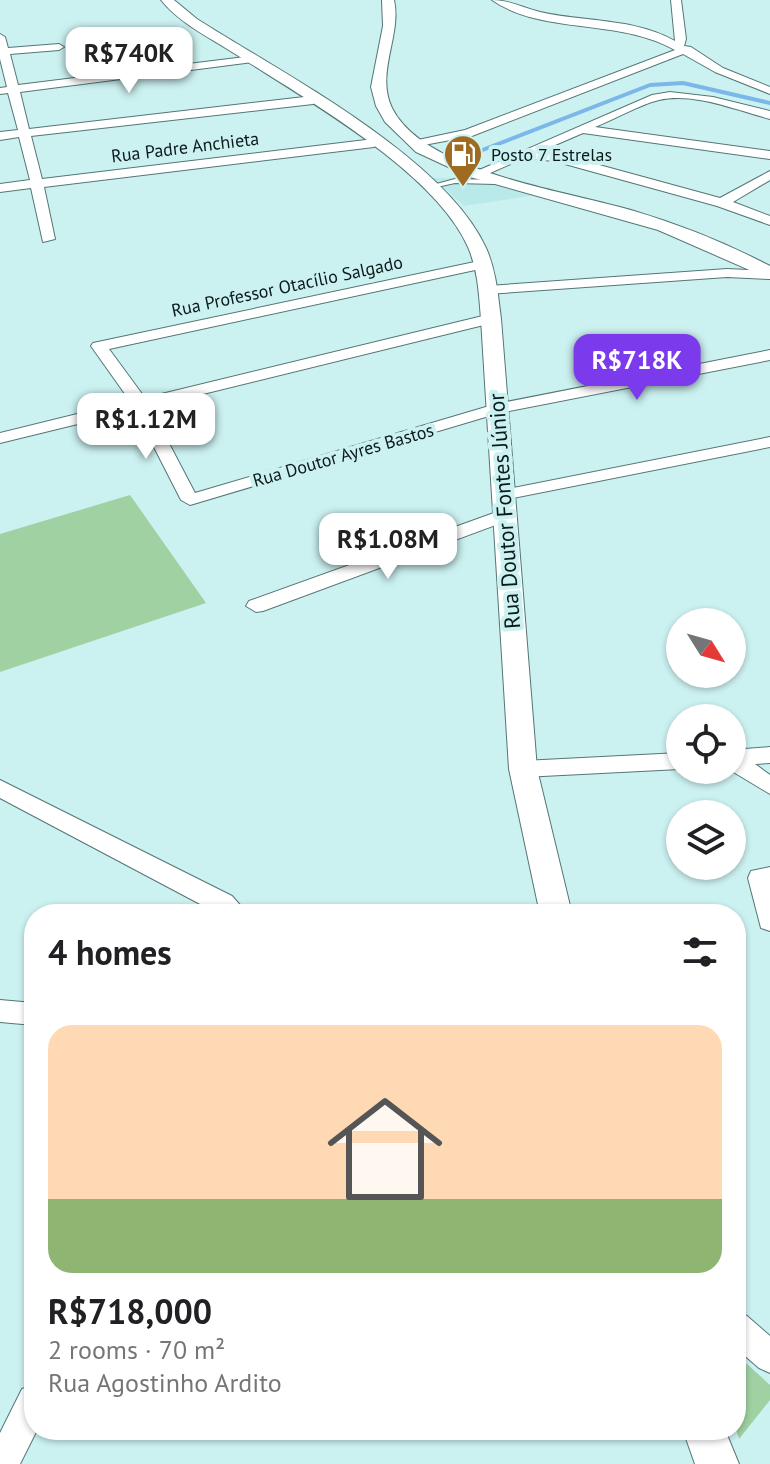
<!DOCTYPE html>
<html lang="en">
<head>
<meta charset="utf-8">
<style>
  :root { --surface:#fff; --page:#f2f2f2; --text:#202124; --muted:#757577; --line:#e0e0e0; --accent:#7c3aed }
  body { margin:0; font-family:"PT Sans",sans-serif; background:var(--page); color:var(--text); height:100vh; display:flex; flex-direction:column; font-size:30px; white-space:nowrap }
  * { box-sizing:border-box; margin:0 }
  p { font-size:26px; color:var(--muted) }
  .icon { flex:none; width:44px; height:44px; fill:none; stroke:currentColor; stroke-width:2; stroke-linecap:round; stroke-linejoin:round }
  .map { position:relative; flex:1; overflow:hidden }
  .panel { position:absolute; left:24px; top:904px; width:722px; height:536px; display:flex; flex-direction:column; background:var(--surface); border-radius:32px; box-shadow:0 2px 6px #0004 }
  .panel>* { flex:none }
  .needle { width:52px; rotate:127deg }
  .controls { position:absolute; left:666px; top:608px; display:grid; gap:16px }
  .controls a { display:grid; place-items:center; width:80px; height:80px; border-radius:50%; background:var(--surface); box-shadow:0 2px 6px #0004; font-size:40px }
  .price { position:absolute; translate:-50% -68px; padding:0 18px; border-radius:16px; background:#fff; color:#222; font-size:26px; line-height:52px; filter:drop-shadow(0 2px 4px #0008) }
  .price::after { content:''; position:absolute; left:50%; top:48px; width:24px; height:18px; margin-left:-12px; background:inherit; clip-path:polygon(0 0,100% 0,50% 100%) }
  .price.active { background:var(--accent); color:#fff }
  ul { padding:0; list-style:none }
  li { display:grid; align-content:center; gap:16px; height:424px; padding:0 24px }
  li+li { border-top:2px solid var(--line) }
  li span { display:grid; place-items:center; height:248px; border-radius:24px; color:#555 }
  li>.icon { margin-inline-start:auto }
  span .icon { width:144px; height:144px; fill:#fffc; stroke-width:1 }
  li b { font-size:34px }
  h2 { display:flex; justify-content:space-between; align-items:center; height:96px; padding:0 24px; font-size:34px }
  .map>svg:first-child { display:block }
</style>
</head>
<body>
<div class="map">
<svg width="770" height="1464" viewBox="0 0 770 1464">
  <rect width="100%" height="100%" fill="#ccf1f1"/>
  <polygon fill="#b9e9e8" points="433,178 478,178 536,195 464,206"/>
  <g fill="#a0d1a2">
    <polygon points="130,495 206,603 0,672 0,534"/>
    <polygon points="736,1354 770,1385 770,1400 739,1439 736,1430"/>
  </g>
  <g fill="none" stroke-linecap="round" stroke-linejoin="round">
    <polyline stroke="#7cb7ea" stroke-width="4" points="467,156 650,85 683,83 770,103"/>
    <g stroke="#547675" stroke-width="2">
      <polygon id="service" points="455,179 496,180 499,182 496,184 455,183 428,189 425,187"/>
    </g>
    <g stroke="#547675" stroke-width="2">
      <g id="minor">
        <path d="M492 0C510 0 523 8 540 12 584 22 635 18 675 41L671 0H681L686 39 684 46 691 47 723 68 770 87V94L715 72 683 54 472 136 413 147V141L465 130 675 50C620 18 542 35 492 0Z"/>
        <polygon points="0,34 5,37 8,48 59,44 64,47 59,50 10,54 18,85 253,56 259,59 253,62 20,92 29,129 313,96 319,100 313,104 31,136 42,179 374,139 380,143 374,147 44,187 55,239 43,242 31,188 0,192 0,184 30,180 19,137 0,140 0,132 18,130 8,93 0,94 0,88 7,87 0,59"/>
        <path d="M670 92 713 97 770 111V119C736 110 694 92 659 100 638 105 616 119 595 127L770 151V159L583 133 539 152 559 154 720 198 770 171V180L733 202 770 216V225L717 206 554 161 524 158 481 177 470 174 652 95Z"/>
        <polygon points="484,260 489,261 489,267 109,349 145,398 491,314 499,319 496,322 150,407 195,493 496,404 770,350 770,360 499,413 190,505 181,500 135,410 0,443 0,433 130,401 91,346 93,343"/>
        <polygon points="727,269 770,271 770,279 727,277 488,294 481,290 488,286"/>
        <polygon points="770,437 770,447 503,500 494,495 503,490"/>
        <polygon points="505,509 512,511 514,515 512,519 263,611 256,612 246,606 249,601"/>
        <polygon points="770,747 770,763 755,764 770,775 770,794 730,770 732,750"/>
        <polygon points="680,753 680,769 523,777 515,775 512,769 515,763 523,761"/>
        <polygon points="0,780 232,896 248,914 219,914 0,798"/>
        <polygon points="770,867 770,931 761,928 748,878 751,871"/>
        <polygon points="0,1000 34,1003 34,1025 0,1022"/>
        <polygon points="736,1311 747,1316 770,1336 770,1373 759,1368 736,1348"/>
        <polygon points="34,1385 34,1430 37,1430 20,1464 0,1464 0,1433 22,1389"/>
      </g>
    </g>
    <g stroke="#547675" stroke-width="2">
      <g id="tertiary">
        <path d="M161 0H174L197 19C280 72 445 157 486 248 496 270 498 295 501 319L537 769 572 914H540L509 769 481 319C479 295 478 270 468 247 435 172 307 100 240 57 213 39 181 25 161 0Z"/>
        <path d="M382 0H394C402 36 375 72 392 108 424 173 569 191 634 211 681 225 726 243 770 266V279L658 230 470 177 416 152 385 122 376 106 371 87 383 26Z"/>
        <polygon points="683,1430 725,1430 739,1464 695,1464"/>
      </g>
    </g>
    <use href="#service" fill="#fff" fill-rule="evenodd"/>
    <use href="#minor" fill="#fff" fill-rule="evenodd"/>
    <use href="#tertiary" fill="#fff" fill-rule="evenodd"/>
  </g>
  <defs>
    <g id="fuel-pin" transform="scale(2)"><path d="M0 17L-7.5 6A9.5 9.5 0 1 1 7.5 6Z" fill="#9e6b21" stroke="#ccf1f1"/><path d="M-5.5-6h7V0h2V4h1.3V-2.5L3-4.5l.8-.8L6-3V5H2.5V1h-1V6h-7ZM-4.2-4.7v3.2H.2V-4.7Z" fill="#fff"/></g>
  </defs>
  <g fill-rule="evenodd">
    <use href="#fuel-pin" x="463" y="154"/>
  </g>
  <g text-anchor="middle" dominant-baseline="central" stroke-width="8" stroke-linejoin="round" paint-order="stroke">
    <g font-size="18" fill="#0b1919" stroke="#ccf1f1">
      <text transform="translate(185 147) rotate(-7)">Rua Padre Anchieta</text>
      <text transform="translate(287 286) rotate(-12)">Rua Professor Otacílio Salgado</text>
      <text transform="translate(343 455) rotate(-16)">Rua Doutor Ayres Bastos</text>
    </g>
    <g font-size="18" fill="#0b1919" stroke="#ccf1f1" text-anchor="start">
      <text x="491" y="154">Posto 7 Estrelas</text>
    </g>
    <g font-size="22" fill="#0b1919" stroke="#ccf1f1">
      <text transform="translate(504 511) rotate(-94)">Rua Doutor Fontes Júnior</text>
    </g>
  </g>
</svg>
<div class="controls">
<a><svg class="needle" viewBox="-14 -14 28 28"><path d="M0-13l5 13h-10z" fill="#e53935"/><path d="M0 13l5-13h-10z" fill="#757577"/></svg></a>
<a><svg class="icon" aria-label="locate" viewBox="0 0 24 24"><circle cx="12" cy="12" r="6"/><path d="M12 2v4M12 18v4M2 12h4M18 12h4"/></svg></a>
<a><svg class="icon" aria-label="layers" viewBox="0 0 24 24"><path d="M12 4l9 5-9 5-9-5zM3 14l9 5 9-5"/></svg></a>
</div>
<b class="price" style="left:129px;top:95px">R$740K</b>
<b class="price active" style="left:637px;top:402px">R$718K</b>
<b class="price" style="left:146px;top:461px">R$1.12M</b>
<b class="price" style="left:388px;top:581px">R$1.08M</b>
<section class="panel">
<h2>4 homes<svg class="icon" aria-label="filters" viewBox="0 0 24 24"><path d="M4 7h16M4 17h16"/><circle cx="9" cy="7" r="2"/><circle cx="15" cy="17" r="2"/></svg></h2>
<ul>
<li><span style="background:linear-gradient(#ffd9b3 70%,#8fb573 0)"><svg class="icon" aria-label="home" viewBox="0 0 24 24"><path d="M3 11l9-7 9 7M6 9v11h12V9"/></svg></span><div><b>R$718,000</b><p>2 rooms · 70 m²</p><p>Rua Agostinho Ardito</p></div></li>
</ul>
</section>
</div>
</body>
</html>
